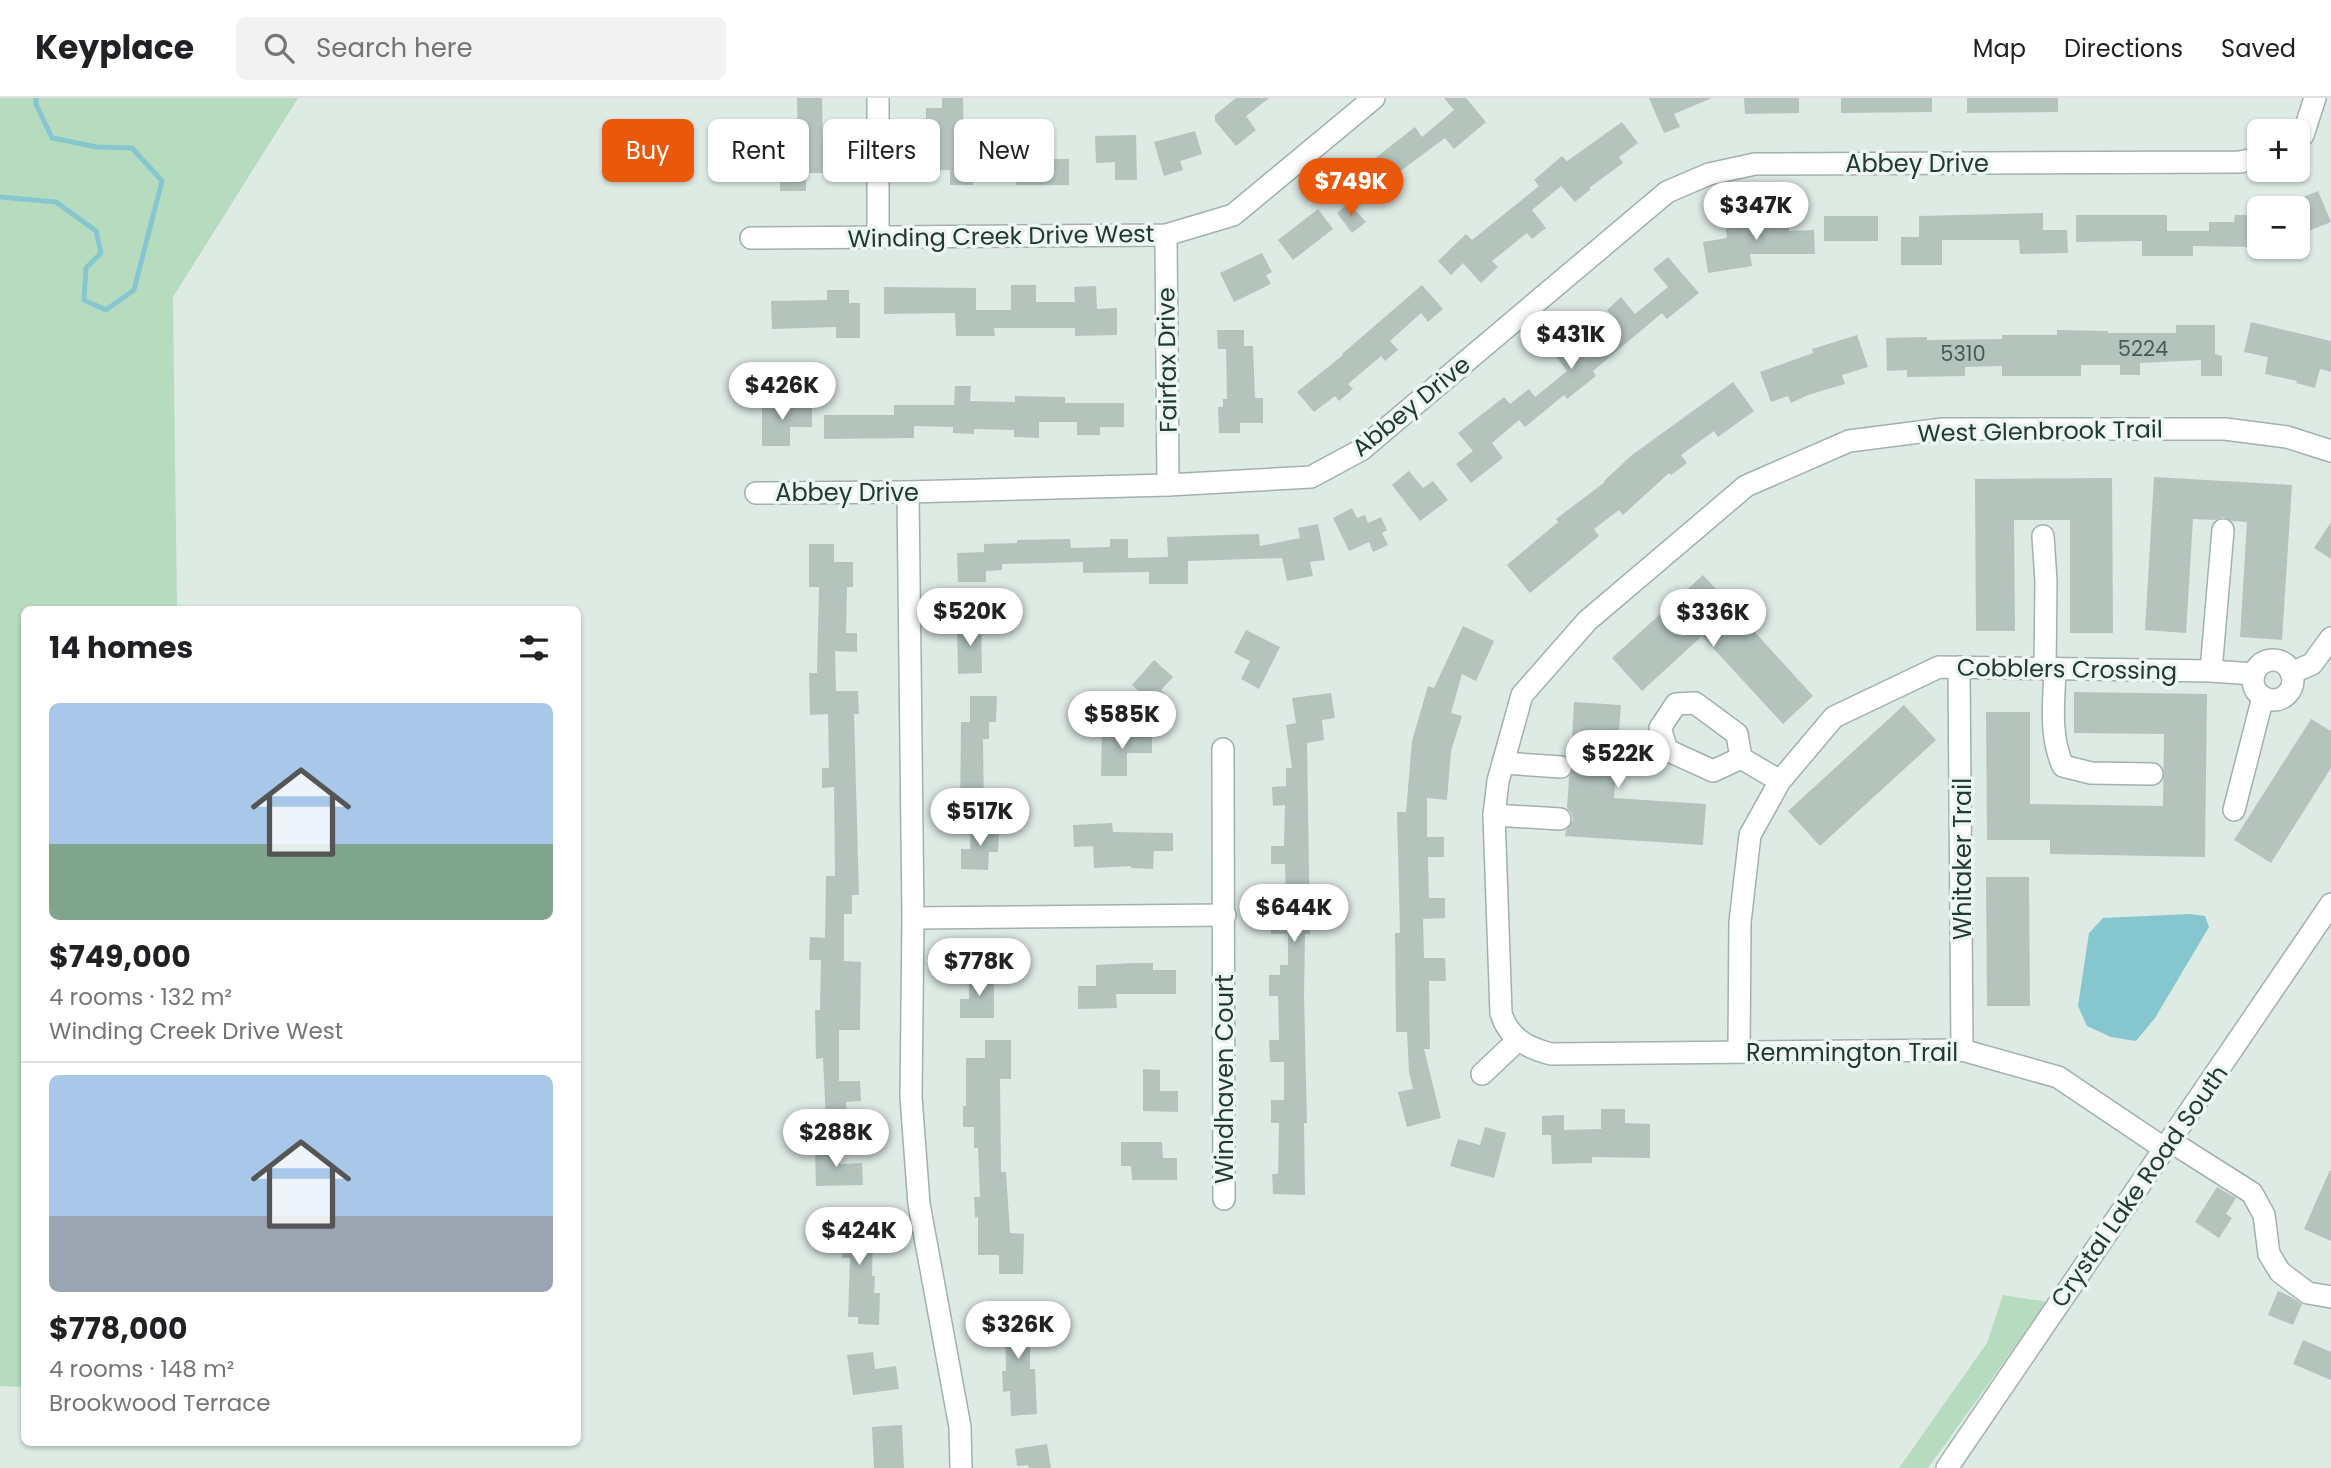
<!DOCTYPE html>
<html lang="en">
<head>
<meta charset="utf-8">
<style>
  :root { --surface:#fff; --page:#f2f2f2; --text:#202124; --muted:#757577; --line:#e0e0e0; --accent:#ea580c }
  body { margin:0; font-family:Poppins,sans-serif; background:var(--page); color:var(--text); height:100vh; display:flex; flex-direction:column; font-size:26px; white-space:nowrap }
  * { box-sizing:border-box; margin:0 }
  p { font-size:23px; color:var(--muted) }
  .icon { flex:none; width:38px; height:38px; fill:none; stroke:currentColor; stroke-width:2; stroke-linecap:round; stroke-linejoin:round }
  .map { position:relative; flex:1; overflow:hidden }
  .panel { position:absolute; left:21px; top:508px; width:560px; height:840px; display:flex; flex-direction:column; background:var(--surface); border-radius:10px; box-shadow:0 2px 5px #0004 }
  .panel>* { flex:none }
  .hud { position:absolute; left:602px; top:21px; width:665px; height:63px; display:flex; gap:14px }
  .fabs { position:absolute; left:2247px; top:21px; display:grid; gap:14px }
  .fabs a { display:grid; place-items:center; width:63px; height:63px; border-radius:10px; background:var(--surface); box-shadow:0 2px 5px #0004; font-size:35px }
  .price { position:absolute; translate:-50% -60px; padding:0 16px; border-radius:24px; background:#fff; color:#222; font-size:23px; line-height:46px; filter:drop-shadow(0 2px 4px #0008) }
  .price::after { content:''; position:absolute; left:50%; top:42px; width:21px; height:16px; margin-left:-10px; background:inherit; clip-path:polygon(0 0,100% 0,50% 100%) }
  .price.on { background:var(--accent); color:#fff }
  ul { padding:0; list-style:none }
  li { display:grid; align-content:center; gap:14px; height:371px; padding:0 28px }
  li+li { border-top:2px solid var(--line) }
  li span { display:grid; place-items:center; height:217px; border-radius:10px; color:#555 }
  li>.icon { margin-inline-start:auto }
  span .icon { width:126px; height:126px; fill:#fffc; stroke-width:1 }
  li b { font-size:30px }
  h2 { display:flex; justify-content:space-between; align-items:center; height:84px; padding:0 28px; font-size:30px }
  .tag { padding:0 24px; border-radius:10px; background:var(--surface); box-shadow:0 2px 5px #0004; font-size:24px; line-height:63px }
  .tag.on { background:var(--accent); color:#fff }
  header { display:flex; align-items:center; gap:42px; box-sizing:border-box; height:98px; padding:0 35px; background:var(--surface); border-bottom:2px solid var(--line) }
  header strong { font-size:33px }
  nav { display:flex; gap:38px; margin-inline-start:auto; font-size:24px }
  .search { width:490px; height:63px; background:var(--page); display:flex; align-items:center; gap:18px; box-sizing:border-box; padding:0 24px; border-radius:10px; color:var(--muted); font-size:26px }
  .map>svg:first-child { display:block }
</style>
</head>
<body>
<header>
<strong>Keyplace</strong>
<div class="search"><svg class="icon" aria-label="search" viewBox="0 0 24 24"><circle cx="10" cy="10" r="6"/><path d="M15 15l6 6"/></svg>Search here</div>
<nav><a>Map</a><a>Directions</a><a>Saved</a></nav>
</header>
<div class="map">
<svg width="2331" height="1370" viewBox="0 0 2331 1370">
  <rect width="100%" height="100%" fill="#deeae4"/>
  <g fill="#b7dbbf">
    <polygon points="0,0 298,0 173,199 177,511 24,511 24,1289 0,1288"/>
    <polygon points="2003,1197 2047,1204 1928,1370 1899,1370 1987,1245"/>
  </g>
  <polygon fill="#86c7cf" points="2189,816 2205,818 2209,829 2155,920 2136,943 2111,939 2087,928 2078,908 2089,835 2103,820"/>
  <g fill="none" stroke-linecap="round" stroke-linejoin="round">
    <polyline stroke="#86c7cf" stroke-width="5" points="0,99 56,104 96,133 101,155 86,170 84,202 106,212 134,192 162,83 132,50 97,49 52,40 36,6 36,0"/>
  </g>
  <g fill="#b4c4bd">
    <polygon points="797,0 822,0 823,51 828,51 828,75 806,75 806,93 780,93 780,52 798,51"/>
    <polygon points="942,0 963,0 964,50 973,50 973,87 950,87 950,72 926,73 926,10 942,10"/>
    <polygon points="1236,0 1269,0 1246,18 1256,32 1236,48 1215,23 1215,17"/>
    <polygon points="1444,0 1466,0 1486,24 1454,51 1445,40 1360,103 1347,87 1376,64 1374,61 1415,29 1422,39 1454,12"/>
    <polygon points="1649,0 1712,0 1674,16 1680,29 1664,35"/>
    <polygon points="1744,0 1799,0 1799,15 1745,16"/>
    <polygon points="1841,0 1932,0 1932,14 1841,15"/>
    <polygon points="1967,0 2058,0 2058,14 1967,15"/>
    <polygon points="1622,24 1638,45 1619,59 1623,65 1589,90 1591,91 1575,104 1561,88 1532,112 1546,130 1532,141 1527,135 1492,163 1498,169 1481,185 1463,165 1451,177 1438,163 1466,136 1472,142 1539,88 1534,82 1562,58 1567,63"/>
    <polygon points="1195,33 1202,56 1180,63 1183,72 1164,78 1154,44"/>
    <polygon points="1136,37 1137,82 1115,82 1115,64 1096,65 1095,38"/>
    <rect x="1016" y="61" width="53" height="26"/>
    <polygon points="2318,93 2331,124 2301,136 2298,127 2298,101"/>
    <polygon points="1349,105 1366,124 1352,135 1337,115"/>
    <polygon points="1318,111 1333,131 1293,162 1278,142"/>
    <polygon points="2043,115 2043,132 2067,132 2068,155 2020,156 2019,142 1942,142 1942,167 1901,167 1901,139 1919,139 1919,118"/>
    <polygon points="1764,117 1789,117 1789,133 1814,132 1815,156 1750,156 1752,168 1708,175 1703,144 1727,140 1725,124"/>
    <polygon points="2076,117 2167,117 2167,133 2209,133 2209,124 2234,124 2235,117 2253,117 2253,149 2193,148 2193,158 2142,158 2142,143 2076,144"/>
    <rect x="1824" y="118" width="54" height="25"/>
    <polygon points="1262,155 1272,174 1266,177 1271,186 1234,204 1220,175"/>
    <polygon points="1668,159 1699,195 1667,221 1662,215 1593,273 1596,278 1567,301 1564,297 1525,329 1519,322 1492,345 1503,360 1471,385 1456,366 1473,353 1458,335 1504,299 1510,306 1529,291 1535,299 1567,273 1553,255 1568,243 1580,258 1610,233 1607,229 1615,222 1607,212 1621,199 1635,216 1668,189 1653,171"/>
    <polygon points="1011,187 1036,187 1036,204 1075,204 1074,189 1096,188 1097,211 1117,210 1117,237 1075,238 1075,230 994,230 995,238 956,238 955,215 884,216 884,189 976,190 976,212 1011,212"/>
    <polygon points="1422,187 1443,211 1428,224 1421,215 1390,243 1398,252 1385,263 1381,258 1348,286 1353,291 1339,303 1335,298 1314,314 1297,294 1343,257 1342,256"/>
    <polygon points="827,192 849,192 849,205 860,205 860,240 836,240 836,229 772,231 771,203 827,202"/>
    <polygon points="2251,224 2331,243 2331,274 2320,271 2315,290 2296,285 2297,283 2265,276 2268,259 2244,254"/>
    <polygon points="2176,227 2215,227 2215,256 2222,258 2222,278 2201,278 2201,262 2140,265 2140,277 2120,277 2120,267 2081,267 2081,278 2002,278 2002,268 1965,269 1965,278 1907,279 1907,272 1887,273 1886,240 1927,239 1927,242 2002,241 2002,237 2057,237 2057,232 2108,233 2108,235 2176,235"/>
    <polygon points="1217,232 1244,232 1244,248 1253,248 1255,300 1263,300 1263,325 1240,325 1240,335 1219,335 1218,309 1223,309 1223,301 1227,301 1226,251 1218,251"/>
    <polygon points="1857,237 1868,269 1842,277 1845,286 1808,297 1791,305 1788,298 1771,304 1760,274 1813,255 1812,251"/>
    <polygon points="1733,284 1754,313 1718,339 1714,333 1681,357 1687,365 1671,377 1669,375 1623,417 1619,412 1594,431 1599,438 1530,495 1507,467 1558,424 1556,421 1605,384 1604,383 1632,357"/>
    <polygon points="955,288 971,288 970,303 1015,304 1015,298 1065,299 1065,305 1124,305 1124,329 1100,329 1100,337 1077,337 1077,324 1039,324 1039,340 1014,339 1014,332 974,331 974,336 953,335 953,329 914,328 914,340 824,341 824,317 894,317 894,307 954,307"/>
    <polygon points="762,303 787,303 787,309 812,309 812,329 790,329 790,348 762,348"/>
    <polygon points="1409,373 1423,390 1433,383 1448,402 1420,423 1392,387"/>
    <polygon points="2154,379 2292,387 2282,542 2240,539 2247,424 2232,423 2223,419 2215,422 2193,421 2186,535 2145,532"/>
    <polygon points="2112,380 2113,535 2070,535 2070,422 2014,422 2015,533 1976,533 1975,381"/>
    <polygon points="1352,410 1357,420 1365,417 1368,425 1381,419 1387,432 1382,435 1388,447 1373,454 1369,444 1349,453 1333,420"/>
    <polygon points="2331,424 2331,461 2314,450"/>
    <polygon points="1318,426 1325,462 1310,464 1313,478 1287,483 1282,460 1188,463 1188,486 1149,486 1149,474 1083,475 1083,464 1002,466 1002,472 986,473 986,484 958,484 957,455 984,454 984,446 1017,445 1017,442 1070,441 1071,450 1110,449 1110,441 1128,441 1128,460 1168,459 1167,439 1259,436 1260,448 1300,440 1298,430"/>
    <polygon points="809,446 834,446 834,464 853,464 853,489 847,489 846,535 857,535 857,554 835,553 836,593 858,593 859,616 854,616 859,797 852,797 852,816 844,816 844,863 861,864 860,932 839,932 839,983 860,983 861,1003 846,1004 847,1021 826,1022 823,960 816,961 815,912 820,912 821,862 809,862 810,839 825,840 826,778 835,778 834,689 822,690 822,670 829,670 828,616 810,617 809,575 817,575 819,489 809,489"/>
    <polygon points="1703,477 1813,598 1783,626 1702,538 1642,593 1612,560"/>
    <polygon points="981,524 982,575 958,576 957,525"/>
    <polygon points="1463,528 1494,543 1476,583 1462,576 1451,615 1462,618 1451,653 1447,702 1427,700 1427,739 1444,739 1444,759 1428,759 1429,800 1445,800 1445,820 1423,821 1424,860 1445,860 1446,883 1429,883 1430,951 1424,951 1441,1020 1407,1029 1398,994 1413,991 1409,974 1407,934 1396,934 1395,835 1400,835 1397,714 1406,714 1412,643 1428,588 1434,590"/>
    <polygon points="1246,532 1280,549 1259,591 1241,581 1250,563 1234,555"/>
    <polygon points="1154,562 1173,579 1161,592 1172,602 1162,614 1132,587"/>
    <polygon points="2074,594 2207,596 2205,759 2050,756 2050,742 1987,742 1986,614 2030,614 2030,706 2163,708 2164,636 2074,635"/>
    <polygon points="1331,595 1335,620 1322,622 1324,642 1307,645 1310,836 1305,836 1304,898 1307,1025 1304,1025 1305,1097 1273,1096 1272,1076 1278,1076 1279,1025 1271,1025 1271,1002 1284,1002 1284,964 1270,964 1269,942 1279,942 1278,898 1269,898 1269,877 1280,877 1280,867 1288,867 1288,836 1271,836 1270,813 1286,813 1285,766 1271,766 1271,748 1284,748 1285,707 1273,708 1272,689 1286,688 1286,670 1292,670 1286,627 1296,625 1292,600"/>
    <polygon points="970,598 997,598 996,624 989,624 989,641 983,641 984,714 960,714 961,624 970,624"/>
    <polygon points="1574,604 1621,607 1614,700 1706,706 1703,747 1565,738 1566,733 1573,722 1572,716 1567,710 1569,679 1574,669 1571,660"/>
    <polygon points="1904,607 1936,642 1820,748 1788,713"/>
    <polygon points="2311,621 2331,633 2331,670 2271,765 2234,742"/>
    <polygon points="1102,635 1152,636 1152,655 1127,655 1127,678 1101,678"/>
    <polygon points="1112,725 1113,734 1173,735 1173,753 1154,753 1153,771 1131,770 1131,768 1094,770 1093,748 1074,749 1073,727"/>
    <polygon points="971,729 999,729 998,754 989,754 988,772 961,771 961,751 970,751"/>
    <polygon points="1986,779 2029,779 2030,908 1987,908"/>
    <polygon points="1133,865 1153,865 1153,872 1176,872 1176,896 1116,896 1117,910 1078,911 1078,888 1096,888 1096,867"/>
    <polygon points="969,877 994,877 994,920 960,920 960,901 969,901"/>
    <polygon points="985,942 1011,942 1011,981 1000,981 1001,1074 1006,1074 1010,1135 1024,1136 1023,1176 999,1176 999,1157 978,1157 978,1119 975,1120 974,1099 980,1099 978,1050 974,1050 974,1029 963,1029 963,1008 966,1008 966,960 985,960"/>
    <polygon points="1143,971 1160,972 1160,993 1178,993 1178,1014 1143,1013"/>
    <polygon points="1601,1011 1625,1011 1625,1025 1650,1026 1650,1060 1592,1059 1592,1065 1552,1066 1551,1037 1542,1037 1542,1018 1564,1017 1564,1032 1601,1031"/>
    <polygon points="1485,1029 1506,1035 1494,1080 1450,1068 1458,1041 1480,1047"/>
    <polygon points="1121,1044 1162,1044 1163,1060 1177,1060 1177,1082 1132,1082 1131,1068 1121,1068"/>
    <polygon points="815,1048 839,1048 840,1066 862,1065 863,1087 816,1088"/>
    <polygon points="2330,1072 2331,1073 2331,1143 2304,1131"/>
    <polygon points="2217,1089 2236,1100 2226,1116 2232,1120 2219,1140 2195,1124"/>
    <polygon points="834,1114 863,1114 862,1136 873,1140 872,1178 875,1178 874,1195 880,1195 879,1227 858,1226 858,1219 848,1219 850,1160 842,1160 843,1141 834,1141"/>
    <polygon points="2278,1193 2291,1199 2302,1206 2293,1227 2268,1217"/>
    <polygon points="1030,1210 1030,1271 1035,1271 1037,1316 1011,1318 1010,1293 1003,1294 1002,1273 1006,1273 1005,1228 995,1228 995,1211"/>
    <polygon points="2303,1242 2331,1254 2331,1282 2293,1266"/>
    <polygon points="873,1254 875,1271 896,1268 899,1291 853,1297 847,1257"/>
    <polygon points="902,1327 904,1370 874,1370 872,1329"/>
    <polygon points="1047,1346 1051,1370 1029,1370 1028,1367 1017,1368 1015,1351"/>
  </g>
  <g fill="none" stroke-linecap="round" stroke-linejoin="round">
    <g stroke="#a1b1ab" stroke-width="24">
      <g id="minor">
        <polyline points="2298,41 2303,37 2315,0"/>
        <polyline points="1166,137 1168,387"/>
        <polyline points="878,139 878,0"/>
        <polyline points="751,140 1166,137 1233,117 1374,0"/>
        <polyline points="908,394 913,820 911,999 919,1106 960,1329 961,1370"/>
        <polyline points="756,395 908,394 1168,387 1311,379 1361,352 1667,94 1709,76 1755,66 2240,64 2259,60"/>
        <polyline points="2043,438 2046,483 2045,571"/>
        <circle cx="2273" cy="582" r="20"/>
        <polyline points="1959,569 1962,952"/>
        <path d="M2055 571C2054 604 2049 637 2063 668L2091 675 2152 676"/>
        <polyline points="2211,573 2223,432"/>
        <polyline points="2291,575 2312,566 2331,540"/>
        <polyline points="1223,651 1224,1101"/>
        <polyline points="1741,660 1713,673 1667,652 1660,630 1676,606 1695,605 1737,636 1741,660 1780,683"/>
        <polyline points="1503,665 1561,669"/>
        <polyline points="2234,712 2263,599"/>
        <polyline points="1494,717 1560,721"/>
        <polyline points="913,820 1225,817"/>
        <polyline points="1739,954 1740,824 1750,737 1780,683 1834,619 1939,569 2211,573 2254,576"/>
        <polyline points="1482,976 1518,942"/>
        <polyline points="2170,1043 2252,1095 2264,1117 2269,1156 2280,1174 2308,1195 2331,1199"/>
        <path d="M2165 1051 2058 979 1962 952 1551 956C1528 950 1508 940 1501 915L1494 717 1498 683 1522 597 1587 523 1746 388 1849 343 1943 331H2225L2287 339 2331 353"/>
        <polyline points="1947,1370 2331,806"/>
      </g>
    </g>
    <use href="#minor" stroke="#fff" stroke-width="21"/>
  </g>
  <g text-anchor="middle" dominant-baseline="central" stroke-width="7" stroke-linejoin="round" paint-order="stroke">
    <g font-size="21" fill="#455c54">
      <text x="2143" y="250">5224</text>
      <text x="1963" y="255">5310</text>
    </g>
    <g font-size="24" fill="#203931" stroke="#eef6f2">
      <text x="1917" y="65">Abbey Drive</text>
      <text transform="translate(1001 138) rotate(-1)">Winding Creek Drive West</text>
      <text transform="translate(1167 262) rotate(-91)">Fairfax Drive</text>
      <text transform="translate(1411 308) rotate(-39)">Abbey Drive</text>
      <text transform="translate(2040 333) rotate(-1)">West Glenbrook Trail</text>
      <text x="847" y="394">Abbey Drive</text>
      <text transform="translate(2067 571) rotate(1)">Cobblers Crossing</text>
      <text transform="translate(1962 761) rotate(-90)">Whitaker Trail</text>
      <text x="1852" y="954">Remmington Trail</text>
      <text transform="translate(1224 981) rotate(-90)">Windhaven Court</text>
      <text transform="translate(2139 1088) rotate(-55)">Crystal Lake Road South</text>
    </g>
  </g>
</svg>
<div class="fabs">
<a>+</a>
<a>−</a>
</div>
<b class="price on" style="left:1351px;top:120px">$749K</b>
<b class="price" style="left:1756px;top:144px">$347K</b>
<b class="price" style="left:1571px;top:273px">$431K</b>
<b class="price" style="left:782px;top:324px">$426K</b>
<b class="price" style="left:970px;top:550px">$520K</b>
<b class="price" style="left:1713px;top:551px">$336K</b>
<b class="price" style="left:1122px;top:653px">$585K</b>
<b class="price" style="left:1618px;top:692px">$522K</b>
<b class="price" style="left:980px;top:750px">$517K</b>
<b class="price" style="left:1294px;top:846px">$644K</b>
<b class="price" style="left:979px;top:900px">$778K</b>
<b class="price" style="left:836px;top:1071px">$288K</b>
<b class="price" style="left:859px;top:1169px">$424K</b>
<b class="price" style="left:1018px;top:1263px">$326K</b>
<div class="hud">
<a class="tag on">Buy</a>
<a class="tag">Rent</a>
<a class="tag">Filters</a>
<a class="tag">New</a>
</div>
<section class="panel">
<h2>14 homes<svg class="icon" aria-label="filters" viewBox="0 0 24 24"><path d="M4 7h16M4 17h16"/><circle cx="9" cy="7" r="2"/><circle cx="15" cy="17" r="2"/></svg></h2>
<ul>
<li><span style="background:linear-gradient(#a9c7e8 65%,#7fa58c 0)"><svg class="icon" aria-label="home" viewBox="0 0 24 24"><path d="M3 11l9-7 9 7M6 9v11h12V9"/></svg></span><div><b>$749,000</b><p>4 rooms · 132 m²</p><p>Winding Creek Drive West</p></div></li>
<li><span style="background:linear-gradient(#a9c7e8 65%,#9aa5b1 0)"><svg class="icon" aria-label="home" viewBox="0 0 24 24"><path d="M3 11l9-7 9 7M6 9v11h12V9"/></svg></span><div><b>$778,000</b><p>4 rooms · 148 m²</p><p>Brookwood Terrace</p></div></li>
</ul>
</section>
</div>
</body>
</html>
